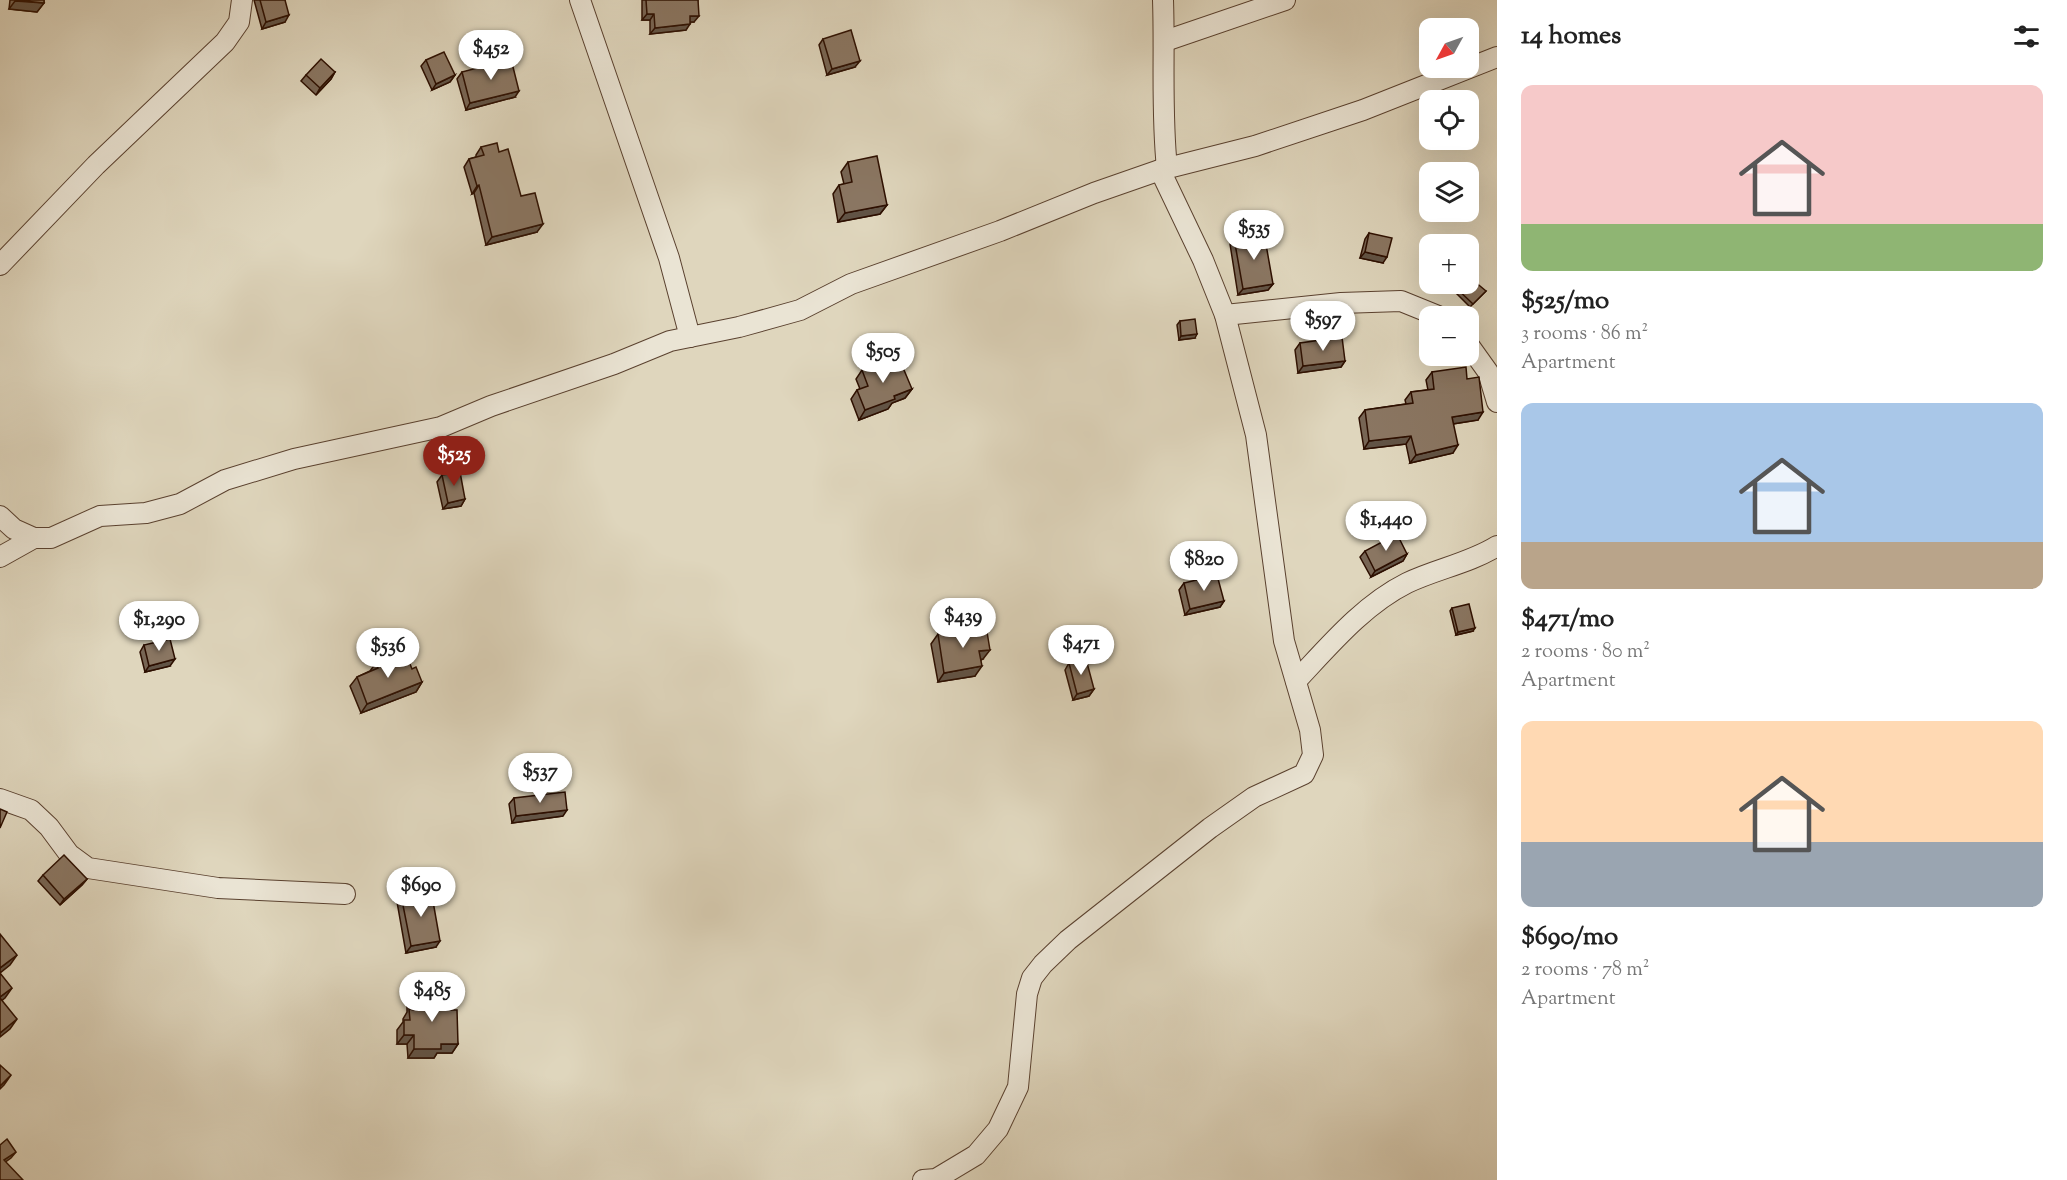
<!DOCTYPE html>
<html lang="en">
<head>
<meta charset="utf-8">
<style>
  :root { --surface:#fff; --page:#f2f2f2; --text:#222; --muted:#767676; --accent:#8f2418 }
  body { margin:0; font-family:"Sorts Mill Goudy",serif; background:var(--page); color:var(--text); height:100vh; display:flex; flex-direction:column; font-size:22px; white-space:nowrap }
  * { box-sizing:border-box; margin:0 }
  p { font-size:20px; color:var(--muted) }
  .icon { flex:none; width:33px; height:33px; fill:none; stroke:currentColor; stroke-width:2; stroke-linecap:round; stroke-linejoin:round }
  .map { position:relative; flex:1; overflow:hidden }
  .drawer { display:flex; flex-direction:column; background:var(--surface); width:570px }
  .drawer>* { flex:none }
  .needle { width:39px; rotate:230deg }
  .buttons { position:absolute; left:1419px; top:18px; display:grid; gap:12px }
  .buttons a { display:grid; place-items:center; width:60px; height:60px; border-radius:12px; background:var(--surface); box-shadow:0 6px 24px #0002; font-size:30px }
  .price { position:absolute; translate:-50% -51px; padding:0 14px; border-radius:21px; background:#fff; color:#222; font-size:20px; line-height:39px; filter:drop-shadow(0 2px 3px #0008) }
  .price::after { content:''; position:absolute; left:50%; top:36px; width:18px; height:14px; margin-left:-9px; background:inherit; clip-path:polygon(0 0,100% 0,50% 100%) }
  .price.selected { background:var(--accent); color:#fff }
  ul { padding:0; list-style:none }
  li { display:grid; align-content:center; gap:12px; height:318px; padding:0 24px }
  li span { display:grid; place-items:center; height:186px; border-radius:12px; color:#555 }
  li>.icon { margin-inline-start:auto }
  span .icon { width:108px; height:108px; fill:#fffc; stroke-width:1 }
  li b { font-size:26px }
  h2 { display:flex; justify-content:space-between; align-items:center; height:72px; padding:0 24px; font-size:26px }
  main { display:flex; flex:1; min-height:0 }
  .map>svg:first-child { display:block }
</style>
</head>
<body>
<main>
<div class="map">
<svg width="1497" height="1180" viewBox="0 0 1497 1180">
  <rect width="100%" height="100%" fill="#dfd6bd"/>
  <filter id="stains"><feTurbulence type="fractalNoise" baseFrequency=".00333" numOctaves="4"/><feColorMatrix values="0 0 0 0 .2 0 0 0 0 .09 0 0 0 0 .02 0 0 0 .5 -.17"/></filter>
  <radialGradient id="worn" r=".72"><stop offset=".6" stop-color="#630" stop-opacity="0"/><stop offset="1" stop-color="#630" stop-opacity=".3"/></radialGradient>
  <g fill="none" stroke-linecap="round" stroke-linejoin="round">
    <g stroke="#5a412f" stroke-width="22">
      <g id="minor">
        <polyline points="580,0 669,258 690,337"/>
        <path d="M1163 0C1165 56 1161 112 1167 168"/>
        <polyline points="1165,41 1285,0"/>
        <polyline points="0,265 96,165 225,42 239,22 242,0"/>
        <polyline points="1225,315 1341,303 1401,301 1438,316"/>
        <polyline points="1468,344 1488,372 1497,402"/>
        <polyline points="0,516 14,529 34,538 51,538 100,516 146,513 180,504 225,480 294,459 441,427 491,406 614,364 670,341 739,327 800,310 851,284 1000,231 1094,193 1160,170 1255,146 1363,110 1497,57"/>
        <polyline points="0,557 34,538"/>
        <path d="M1296 681C1329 646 1363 605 1407 583 1436 569 1470 563 1497 546"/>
        <polyline points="0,799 31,810 49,827 69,854 88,868 218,888 345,894"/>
        <polyline points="923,1180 936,1179 976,1155 998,1129 1018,1087 1027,994 1032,978 1043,964 1068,940 1210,828 1254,797 1304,774 1313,755 1310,730 1284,641 1256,435 1225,315 1203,260 1160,170"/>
      </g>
    </g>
    <use href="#minor" stroke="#eae4d4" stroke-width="20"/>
  </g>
  <g fill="#776554" stroke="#2d0f00" stroke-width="1.5">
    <polygon points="10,0 44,0 44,3 37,12 9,9"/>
    <polygon points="254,0 285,0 285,22 262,29"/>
    <polygon points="642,0 698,0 694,22 690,22 686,30 650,34 650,20 642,20"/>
    <polygon points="823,39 855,67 827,75 819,45"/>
    <polygon points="426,60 455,75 450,82 432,90 421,66"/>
    <polygon points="335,72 331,79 316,95 301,81 306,75"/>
    <polygon points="462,72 515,97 466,110 457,79"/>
    <polygon points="481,147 499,152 537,232 486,245 474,193 472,194 464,167 469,159 476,157 476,155"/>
    <polygon points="848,162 887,205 880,214 838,222 833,194 839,185 844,184 841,172"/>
    <polygon points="1369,233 1383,263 1360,258 1365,239"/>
    <polygon points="1234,238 1273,284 1268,290 1238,295 1230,244"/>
    <polygon points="1447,284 1468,284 1486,291 1470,307"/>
    <polygon points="1180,321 1195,338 1179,340 1177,325"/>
    <polygon points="1300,343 1345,361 1341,367 1298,373 1295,350"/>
    <polygon points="894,365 912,389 905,398 892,403 888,409 859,420 851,399 857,390 860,389 856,379 862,370"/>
    <polygon points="1432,372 1467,379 1478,420 1453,424 1453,453 1410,463 1406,444 1364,449 1359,418 1365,410 1406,404 1405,400 1411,392 1428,390 1426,380"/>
    <polygon points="442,475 465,499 461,506 443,509 437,482"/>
    <polygon points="1365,551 1407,554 1403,561 1371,577 1360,557"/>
    <polygon points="1184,583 1224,601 1220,607 1185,615 1179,590"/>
    <polygon points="1452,608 1473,631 1456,635 1450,611"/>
    <polygon points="938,634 983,659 981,660 975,676 938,682 931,644"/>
    <polygon points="144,645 170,666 145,672 140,652"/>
    <polygon points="401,661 412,669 422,682 416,692 361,713 350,686 357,677 370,671 376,663"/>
    <polygon points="1069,663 1094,689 1089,696 1073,700 1065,670"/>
    <polygon points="514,798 563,816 512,823 509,804"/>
    <polygon points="43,875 87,879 82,885 60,905 38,881"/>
    <polygon points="401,895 436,947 406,953 397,902"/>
    <polygon points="414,997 450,1010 458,1044 452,1053 437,1053 434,1058 408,1058 407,1044 397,1044 397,1030 403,1022 403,1019 407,1012 407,1006"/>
  </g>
  <g fill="#615345" stroke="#2d0f00" stroke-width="1.5">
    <polygon points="15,1 44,3 37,12 9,9"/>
    <polygon points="647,14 654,14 650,20 642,20"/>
    <polygon points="289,15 285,22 262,29 266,22"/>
    <polygon points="690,16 699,16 694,22 686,22"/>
    <polygon points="690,24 686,30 650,34 655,28"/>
    <polygon points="860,61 855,67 827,75 832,69"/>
    <polygon points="335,72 331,79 316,95 320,88"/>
    <polygon points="455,75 450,82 432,90 436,84"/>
    <polygon points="519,91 515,97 466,110 470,103"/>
    <polygon points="479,185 474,193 472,194 477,186"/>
    <polygon points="887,205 880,214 838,222 845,213"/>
    <polygon points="543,224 537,232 486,245 492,237"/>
    <polygon points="1365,252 1387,257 1383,263 1360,258"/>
    <polygon points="1273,284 1268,290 1238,295 1243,289"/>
    <polygon points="1197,334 1195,338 1179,340 1181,336"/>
    <polygon points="1345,361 1341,367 1298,373 1303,366"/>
    <polygon points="912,389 905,398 892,403 888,409 859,420 865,410 894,396"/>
    <polygon points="1483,412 1478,420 1446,425 1452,417"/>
    <polygon points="1411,436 1406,444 1364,449 1369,441"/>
    <polygon points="1458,445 1453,453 1410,463 1416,455"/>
    <polygon points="465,499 461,506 443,509 448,503"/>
    <polygon points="1407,554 1403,561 1371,577 1375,571"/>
    <polygon points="1224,601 1220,607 1185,615 1190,609"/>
    <polygon points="1475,628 1473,631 1456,635 1458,632"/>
    <polygon points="990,650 983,659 973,661 979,651"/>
    <polygon points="175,659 170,666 145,672 149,666"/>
    <polygon points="982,666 975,676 938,682 944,673"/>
    <polygon points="422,682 416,692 361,713 367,704"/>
    <polygon points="1094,689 1089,696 1073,700 1077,694"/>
    <polygon points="567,810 563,816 512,823 516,816"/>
    <polygon points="87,879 82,885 60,905 64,899"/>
    <polygon points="440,941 436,947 406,953 411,946"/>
    <polygon points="17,955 10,965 0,973 0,968"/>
    <polygon points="12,988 5,998 0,1002 0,997"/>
    <polygon points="17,1019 10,1029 0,1037 0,1033"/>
    <polygon points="404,1035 414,1035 407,1044 397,1044"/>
    <polygon points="441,1044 458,1044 452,1053 437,1053 434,1058 408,1058 414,1049"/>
    <polygon points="11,1075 4,1085 0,1089 0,1086"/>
    <polygon points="16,1152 11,1158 0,1166 4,1160"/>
  </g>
  <g fill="#8a7662" stroke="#2d0f00" stroke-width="1.5">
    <polygon points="15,0 44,0 44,3"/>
    <polygon points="260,0 285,0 289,15 266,22"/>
    <polygon points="646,0 698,0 699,16 690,16 690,24 655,28 654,14 647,14"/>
    <polygon points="851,30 860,61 832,69 823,39"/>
    <polygon points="444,52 455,75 436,84 426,60"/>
    <polygon points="321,59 335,72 320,88 306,75"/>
    <polygon points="511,59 519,91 470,103 462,72"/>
    <polygon points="497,143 499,152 508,149 521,196 535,193 543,224 492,237 479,185 477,186 469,159 484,155 481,147"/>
    <polygon points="877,156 887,205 845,213 839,185 852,182 848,162"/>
    <polygon points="1264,233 1273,284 1243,289 1234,238"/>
    <polygon points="1369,233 1392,238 1387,257 1365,252"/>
    <polygon points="1468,276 1486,291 1473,304 1452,284 1468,284"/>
    <polygon points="1195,319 1197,334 1181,336 1180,321"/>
    <polygon points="1342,337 1345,361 1303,366 1300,343"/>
    <polygon points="892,359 894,365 901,363 912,389 894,396 895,399 865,410 857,390 868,386 862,370"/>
    <polygon points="1466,367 1467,379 1479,377 1483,412 1452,417 1458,445 1416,455 1411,436 1369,441 1365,410 1413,403 1411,392 1434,389 1432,372"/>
    <polygon points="460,472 465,499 448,503 442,475"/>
    <polygon points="1397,534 1407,554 1375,571 1365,551"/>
    <polygon points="1217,575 1224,601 1190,609 1184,583"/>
    <polygon points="1469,604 1475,628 1458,632 1452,608"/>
    <polygon points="986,626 990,650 979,651 982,666 944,673 938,634"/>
    <polygon points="170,639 175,659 149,666 144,645"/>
    <polygon points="398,654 401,661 408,659 412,669 416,667 422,682 367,704 357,677 378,668 376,663"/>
    <polygon points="1086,659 1094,689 1077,694 1069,663"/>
    <polygon points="565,792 567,810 516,816 514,798"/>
    <polygon points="0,809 7,812 0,828"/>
    <polygon points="64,855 87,879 64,899 43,875"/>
    <polygon points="431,890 440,941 411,946 401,895"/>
    <polygon points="0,934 17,955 0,968"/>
    <polygon points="0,973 12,988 0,997"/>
    <polygon points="450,996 450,1010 457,1010 458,1044 441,1044 441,1049 414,1049 414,1035 404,1035 404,1020 410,1020 409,1009 414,1010 414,997"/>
    <polygon points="0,998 17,1019 0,1033"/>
    <polygon points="0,1065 11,1075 0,1086"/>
    <polygon points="7,1139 16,1152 4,1160 23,1180 0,1180 0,1145"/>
  </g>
  <rect width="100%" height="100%" filter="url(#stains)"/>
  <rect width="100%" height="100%" fill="url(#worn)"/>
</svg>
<div class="buttons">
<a><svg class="needle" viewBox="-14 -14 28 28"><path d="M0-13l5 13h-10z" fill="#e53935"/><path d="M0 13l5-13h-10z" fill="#767676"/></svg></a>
<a><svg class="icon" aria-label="locate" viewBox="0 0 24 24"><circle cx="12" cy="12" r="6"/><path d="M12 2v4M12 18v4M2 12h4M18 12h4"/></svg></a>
<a><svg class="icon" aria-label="layers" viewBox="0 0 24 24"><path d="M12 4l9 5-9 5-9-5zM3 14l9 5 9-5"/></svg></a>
<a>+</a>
<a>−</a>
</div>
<b class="price" style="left:491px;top:81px">$452</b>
<b class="price" style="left:1254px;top:261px">$535</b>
<b class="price" style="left:1323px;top:352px">$597</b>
<b class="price" style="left:883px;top:384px">$505</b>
<b class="price selected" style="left:454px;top:487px">$525</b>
<b class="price" style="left:1386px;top:552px">$1,440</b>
<b class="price" style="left:1204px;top:592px">$820</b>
<b class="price" style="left:963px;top:649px">$439</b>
<b class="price" style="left:159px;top:652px">$1,290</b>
<b class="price" style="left:1081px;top:676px">$471</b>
<b class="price" style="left:388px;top:679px">$536</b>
<b class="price" style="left:540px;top:804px">$537</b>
<b class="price" style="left:421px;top:918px">$690</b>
<b class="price" style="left:432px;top:1023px">$485</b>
</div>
<section class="drawer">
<h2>14 homes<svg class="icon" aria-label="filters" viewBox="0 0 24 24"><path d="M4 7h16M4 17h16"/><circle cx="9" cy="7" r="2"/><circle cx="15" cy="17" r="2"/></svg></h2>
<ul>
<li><span style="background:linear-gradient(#f6c9c9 75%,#8fb573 0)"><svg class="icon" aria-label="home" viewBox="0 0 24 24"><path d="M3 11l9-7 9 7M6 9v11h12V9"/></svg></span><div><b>$525/mo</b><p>3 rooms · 86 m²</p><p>Apartment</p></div></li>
<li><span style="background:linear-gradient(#a9c7e8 75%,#b9a48a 0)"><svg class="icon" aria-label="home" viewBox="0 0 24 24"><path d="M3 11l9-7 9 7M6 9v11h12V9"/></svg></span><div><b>$471/mo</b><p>2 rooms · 80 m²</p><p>Apartment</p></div></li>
<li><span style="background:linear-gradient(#ffd9b3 65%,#9aa5b1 0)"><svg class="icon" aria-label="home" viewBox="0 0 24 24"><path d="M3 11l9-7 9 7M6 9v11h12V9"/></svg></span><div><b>$690/mo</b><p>2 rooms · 78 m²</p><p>Apartment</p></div></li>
</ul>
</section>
</main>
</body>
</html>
